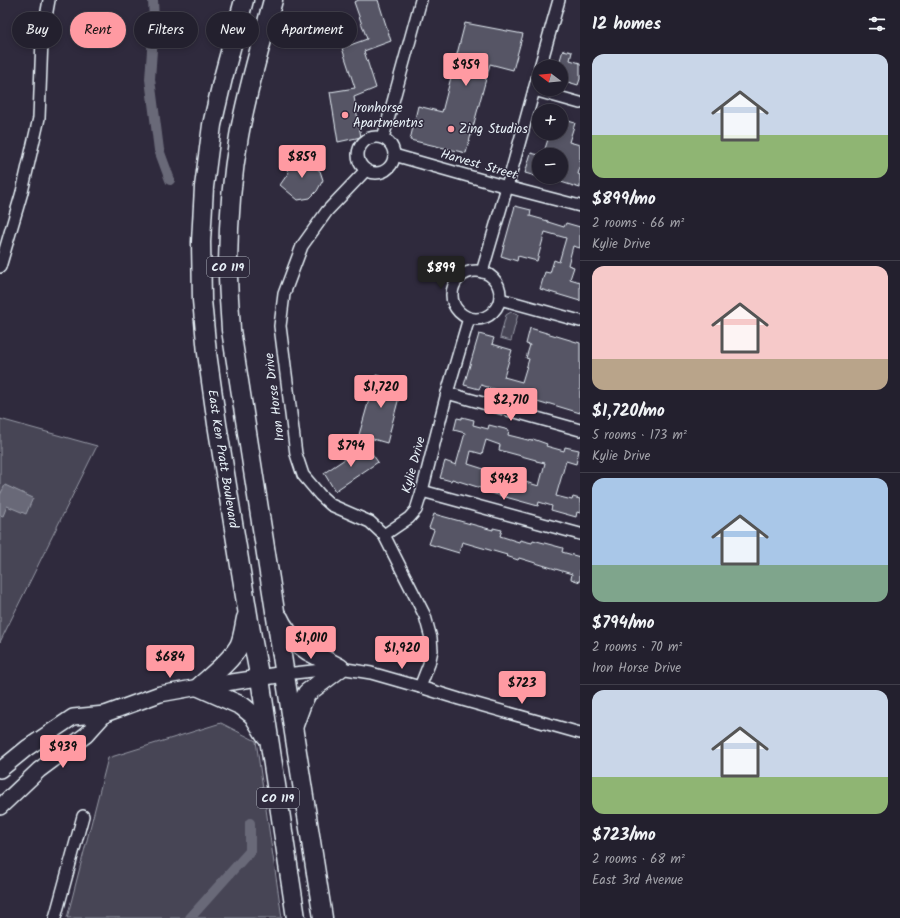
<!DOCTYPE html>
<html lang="en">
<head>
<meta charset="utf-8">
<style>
  :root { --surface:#23202e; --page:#2f2d3a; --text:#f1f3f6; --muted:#a3a3aa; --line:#403e4a; --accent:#ff9aa2 }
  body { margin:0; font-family:Kalam,sans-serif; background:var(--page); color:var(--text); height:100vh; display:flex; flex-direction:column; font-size:15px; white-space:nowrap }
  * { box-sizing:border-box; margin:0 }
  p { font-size:13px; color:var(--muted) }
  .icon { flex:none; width:22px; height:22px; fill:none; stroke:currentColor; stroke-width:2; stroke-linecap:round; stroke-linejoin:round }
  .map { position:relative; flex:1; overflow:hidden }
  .panel { display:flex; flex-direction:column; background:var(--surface); width:320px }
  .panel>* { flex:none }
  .hud { position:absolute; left:12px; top:12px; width:380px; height:36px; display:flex; gap:8px }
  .needle { width:26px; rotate:286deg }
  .tools { position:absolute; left:532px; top:60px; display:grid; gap:8px }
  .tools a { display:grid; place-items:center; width:36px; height:36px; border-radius:50%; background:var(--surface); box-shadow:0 2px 6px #0003,0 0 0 1px var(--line); font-size:20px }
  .price { position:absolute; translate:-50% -34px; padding:0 9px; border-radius:4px; background:var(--accent); color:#111; font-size:13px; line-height:26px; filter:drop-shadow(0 1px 2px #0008) }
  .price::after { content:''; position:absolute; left:50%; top:24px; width:12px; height:9px; margin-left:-6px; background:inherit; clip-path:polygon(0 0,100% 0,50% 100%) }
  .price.selected { background:#222; color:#fff }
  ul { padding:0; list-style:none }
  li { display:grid; align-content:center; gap:8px; height:212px; padding:0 12px }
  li+li { border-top:1px solid var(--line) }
  li span { display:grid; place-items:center; height:124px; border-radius:12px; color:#555 }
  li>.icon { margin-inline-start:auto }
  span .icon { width:72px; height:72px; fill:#fffc; stroke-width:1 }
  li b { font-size:17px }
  h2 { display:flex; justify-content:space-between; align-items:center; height:48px; padding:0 12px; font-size:17px }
  .chip { padding:0 14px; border-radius:18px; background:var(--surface); box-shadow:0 2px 6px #0003,0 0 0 1px var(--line); font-size:14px; line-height:36px }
  .chip.selected { background:var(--accent); color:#111 }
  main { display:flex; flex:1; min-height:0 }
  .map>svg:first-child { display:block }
</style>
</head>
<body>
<main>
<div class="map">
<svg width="580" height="918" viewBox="0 0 580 918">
  <rect width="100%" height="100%" fill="#2f2a3d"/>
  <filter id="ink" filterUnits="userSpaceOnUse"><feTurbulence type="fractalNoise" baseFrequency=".025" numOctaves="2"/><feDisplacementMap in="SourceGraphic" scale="8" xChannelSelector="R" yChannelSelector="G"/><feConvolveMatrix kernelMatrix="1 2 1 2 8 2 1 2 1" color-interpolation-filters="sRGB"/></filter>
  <g filter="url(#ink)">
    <g fill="#464455" stroke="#979aa6">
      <polygon points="511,312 518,314 511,341 500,338 506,315"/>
      <polygon points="0,419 97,446 0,642"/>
      <polygon points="221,723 256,741 282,918 67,918 108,758"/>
    </g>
    <polygon fill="#696978" stroke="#9c9fab" points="5,485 33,498 26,514 7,506 3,516 0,515 0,495"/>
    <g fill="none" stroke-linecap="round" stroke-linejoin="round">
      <g stroke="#696978" stroke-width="10">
        <polyline points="153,0 154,21 150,79 159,150 170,180"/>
        <polyline points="190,918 250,851 250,823"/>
      </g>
    </g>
    <g fill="#575565" stroke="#e8f1f8" fill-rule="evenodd">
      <polygon points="359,0 378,0 391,41 364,51 376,88 354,97 361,137 338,142 330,92 355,88 342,48 367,39 354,2"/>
      <polygon points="465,23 523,34 513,70 490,64 466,153 410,140 418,106 442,112"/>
      <polygon points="563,50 572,52 570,60 580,63 580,79 578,85 561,80 561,67 558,67"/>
      <polygon points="562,119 575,123 569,142 580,145 580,167 578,174 580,175 580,188 561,182 561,155 543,155 550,133 561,133 561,124"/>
      <polygon points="531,153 539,155 539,177 525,173"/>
      <polygon points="296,154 320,171 323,180 317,191 310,198 298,200 280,185 289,172 285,168"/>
      <polygon points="515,206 531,210 530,216 548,221 548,222 564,227 566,223 580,227 580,248 573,246 568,265 574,267 570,279 580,282 580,301 540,289 545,272 550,273 554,260 559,262 566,238 545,232 537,261 518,256 517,261 501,256"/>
      <polygon points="530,328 580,343 580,413 547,403 547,405 481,385 479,389 464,385 479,334 494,338 492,344 512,350 504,377 522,382 529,359 526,358 530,345 526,344"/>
      <polygon points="376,375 403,382 387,443 359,435"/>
      <path d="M462 417 474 420 473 425 488 429 489 425 509 430 508 435 532 441 533 439 547 444 546 446 564 451 565 447 579 450 576 464 566 461 556 496 572 500 573 497 580 499V513L577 512 576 517 551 510 552 506 539 502 538 506 484 491V489L452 479 451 481 440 478 445 461 456 465 465 433 454 430 457 418 462 419ZM486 440 500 445 499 450 536 460V461L545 463 539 486 487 471V470L468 464 471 451 482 454Z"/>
      <polygon points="366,445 378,462 335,491 324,473"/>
      <polygon points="434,514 493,530 493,528 502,530 500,536 519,542 520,540 532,543 533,540 563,548 562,552 580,557 580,582 571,579 572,574 519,558 518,560 506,556 507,555 462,542 459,553 429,544 434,530 429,528"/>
    </g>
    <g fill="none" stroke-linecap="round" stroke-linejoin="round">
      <g stroke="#e8f1f8" stroke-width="14">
        <g id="minor">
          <polyline points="540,67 559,0"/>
          <polyline points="534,90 580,103"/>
          <circle cx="376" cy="155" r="18"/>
          <polyline points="383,138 421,0"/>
          <polyline points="394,155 507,187 580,206"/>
          <polyline points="366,170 327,211 302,246 284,294 280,326 296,454 303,475 320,495 331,505 370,522 384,535 425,616 431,638 432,650 429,664 420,687"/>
          <polyline points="0,267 22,192 39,118 42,39 49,0"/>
          <circle cx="476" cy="295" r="24"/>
          <polyline points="482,272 507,187 539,72"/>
          <polyline points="500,299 580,321"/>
          <polyline points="447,393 580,430"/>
          <polyline points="422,491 580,534"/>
          <polyline points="384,535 409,518 416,510 422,491 447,393 469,318"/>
          <polyline points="285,674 340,668 371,673 420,687 459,699 580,733"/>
          <polyline points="55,918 83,816"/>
        </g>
      </g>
      <g stroke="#e8f1f8" stroke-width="18">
        <g id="secondary">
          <polyline points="0,770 27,748 73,717 105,714 160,694 199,687 285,674"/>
          <polyline points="0,807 39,770 86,735 105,714"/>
        </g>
      </g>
      <g stroke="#e8f1f8" stroke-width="21">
        <g id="trunk">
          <path id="s1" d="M244 0 223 78 212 125 204 187 201 242 202 300 207 353 217 424 249 621 261 685 296 918"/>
          <path d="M273 0C261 45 247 90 239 136 231 181 228 227 228 272 228 291 230 311 231 330L323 918"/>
          <path d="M246 618C244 627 243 638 239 646 230 662 212 675 199 687L242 706 253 715 266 736"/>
          <polyline points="279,618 282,624 293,640 308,651 340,668 307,693 302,703 294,725"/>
        </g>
      </g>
      <use href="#minor" stroke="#2f2a3d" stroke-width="11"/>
      <use href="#secondary" stroke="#2f2a3d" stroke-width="15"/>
      <use href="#trunk" stroke="#2f2a3d" stroke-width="18"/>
    </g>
  </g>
  <g fill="#ff9aa2" stroke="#2f2a3d" stroke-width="1.5">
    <circle cx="345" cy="115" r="4"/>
    <circle cx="451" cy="129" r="4"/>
  </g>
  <g text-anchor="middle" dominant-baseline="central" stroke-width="3" stroke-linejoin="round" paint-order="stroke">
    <g fill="#2f2a3d" stroke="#b0b5c0" stroke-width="1">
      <rect x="207" y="257" width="42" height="20" rx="3"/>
      <rect x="257" y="788" width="42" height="20" rx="3"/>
    </g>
    <g font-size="12" font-weight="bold" fill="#e8f1f8">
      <text x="228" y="267">CO 119</text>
      <text x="278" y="798">CO 119</text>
    </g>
    <g font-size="13" fill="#e8f1f8" stroke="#2f2a3d" text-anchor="start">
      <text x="353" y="108">Ironhorse<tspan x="353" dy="15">Apartmentns</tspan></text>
      <text x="459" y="129">Zing Studios</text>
    </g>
    <g font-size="13" fill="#e8f1f8" stroke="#2f2a3d">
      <text transform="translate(479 165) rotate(16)">Harvest Street</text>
      <text transform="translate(275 397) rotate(-97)">Iron Horse Drive</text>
      <text stroke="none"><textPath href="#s1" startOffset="465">East Ken Pratt Boulevard</textPath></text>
      <text transform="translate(414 465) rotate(-75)">Kylie Drive</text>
    </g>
  </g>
</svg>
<div class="tools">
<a><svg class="needle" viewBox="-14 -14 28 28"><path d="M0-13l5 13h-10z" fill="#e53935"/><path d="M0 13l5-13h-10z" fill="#a3a3aa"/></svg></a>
<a>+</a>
<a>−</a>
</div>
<b class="price" style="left:466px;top:87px">$959</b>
<b class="price" style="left:302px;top:179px">$859</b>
<b class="price selected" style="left:441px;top:290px">$899</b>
<b class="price" style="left:381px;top:409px">$1,720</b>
<b class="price" style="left:511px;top:422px">$2,710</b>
<b class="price" style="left:351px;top:468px">$794</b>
<b class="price" style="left:504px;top:501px">$943</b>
<b class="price" style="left:311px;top:660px">$1,010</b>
<b class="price" style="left:402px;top:670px">$1,920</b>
<b class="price" style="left:170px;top:679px">$684</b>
<b class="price" style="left:522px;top:705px">$723</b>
<b class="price" style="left:63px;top:769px">$939</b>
<div class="hud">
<a class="chip">Buy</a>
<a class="chip selected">Rent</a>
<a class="chip">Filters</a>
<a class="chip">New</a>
<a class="chip">Apartment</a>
</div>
</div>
<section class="panel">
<h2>12 homes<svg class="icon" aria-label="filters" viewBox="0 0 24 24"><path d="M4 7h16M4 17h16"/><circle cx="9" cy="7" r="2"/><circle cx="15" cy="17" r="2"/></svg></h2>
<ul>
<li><span style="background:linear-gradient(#c9d6e8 65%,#8fb573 0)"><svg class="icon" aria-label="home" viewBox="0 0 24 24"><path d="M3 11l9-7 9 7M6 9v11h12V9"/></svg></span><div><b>$899/mo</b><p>2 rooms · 66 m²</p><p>Kylie Drive</p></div></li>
<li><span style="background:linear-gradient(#f6c9c9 75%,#b9a48a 0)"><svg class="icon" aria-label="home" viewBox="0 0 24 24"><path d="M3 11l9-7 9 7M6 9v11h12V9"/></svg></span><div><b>$1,720/mo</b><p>5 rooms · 173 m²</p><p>Kylie Drive</p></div></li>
<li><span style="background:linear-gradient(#a9c7e8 70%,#7fa58c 0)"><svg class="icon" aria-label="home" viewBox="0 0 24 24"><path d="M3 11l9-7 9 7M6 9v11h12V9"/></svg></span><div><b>$794/mo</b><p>2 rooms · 70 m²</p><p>Iron Horse Drive</p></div></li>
<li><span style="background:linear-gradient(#c9d6e8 70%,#8fb573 0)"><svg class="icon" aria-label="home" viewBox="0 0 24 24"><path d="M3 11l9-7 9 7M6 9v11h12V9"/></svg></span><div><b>$723/mo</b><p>2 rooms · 68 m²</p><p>East 3rd Avenue</p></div></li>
</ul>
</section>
</main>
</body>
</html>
